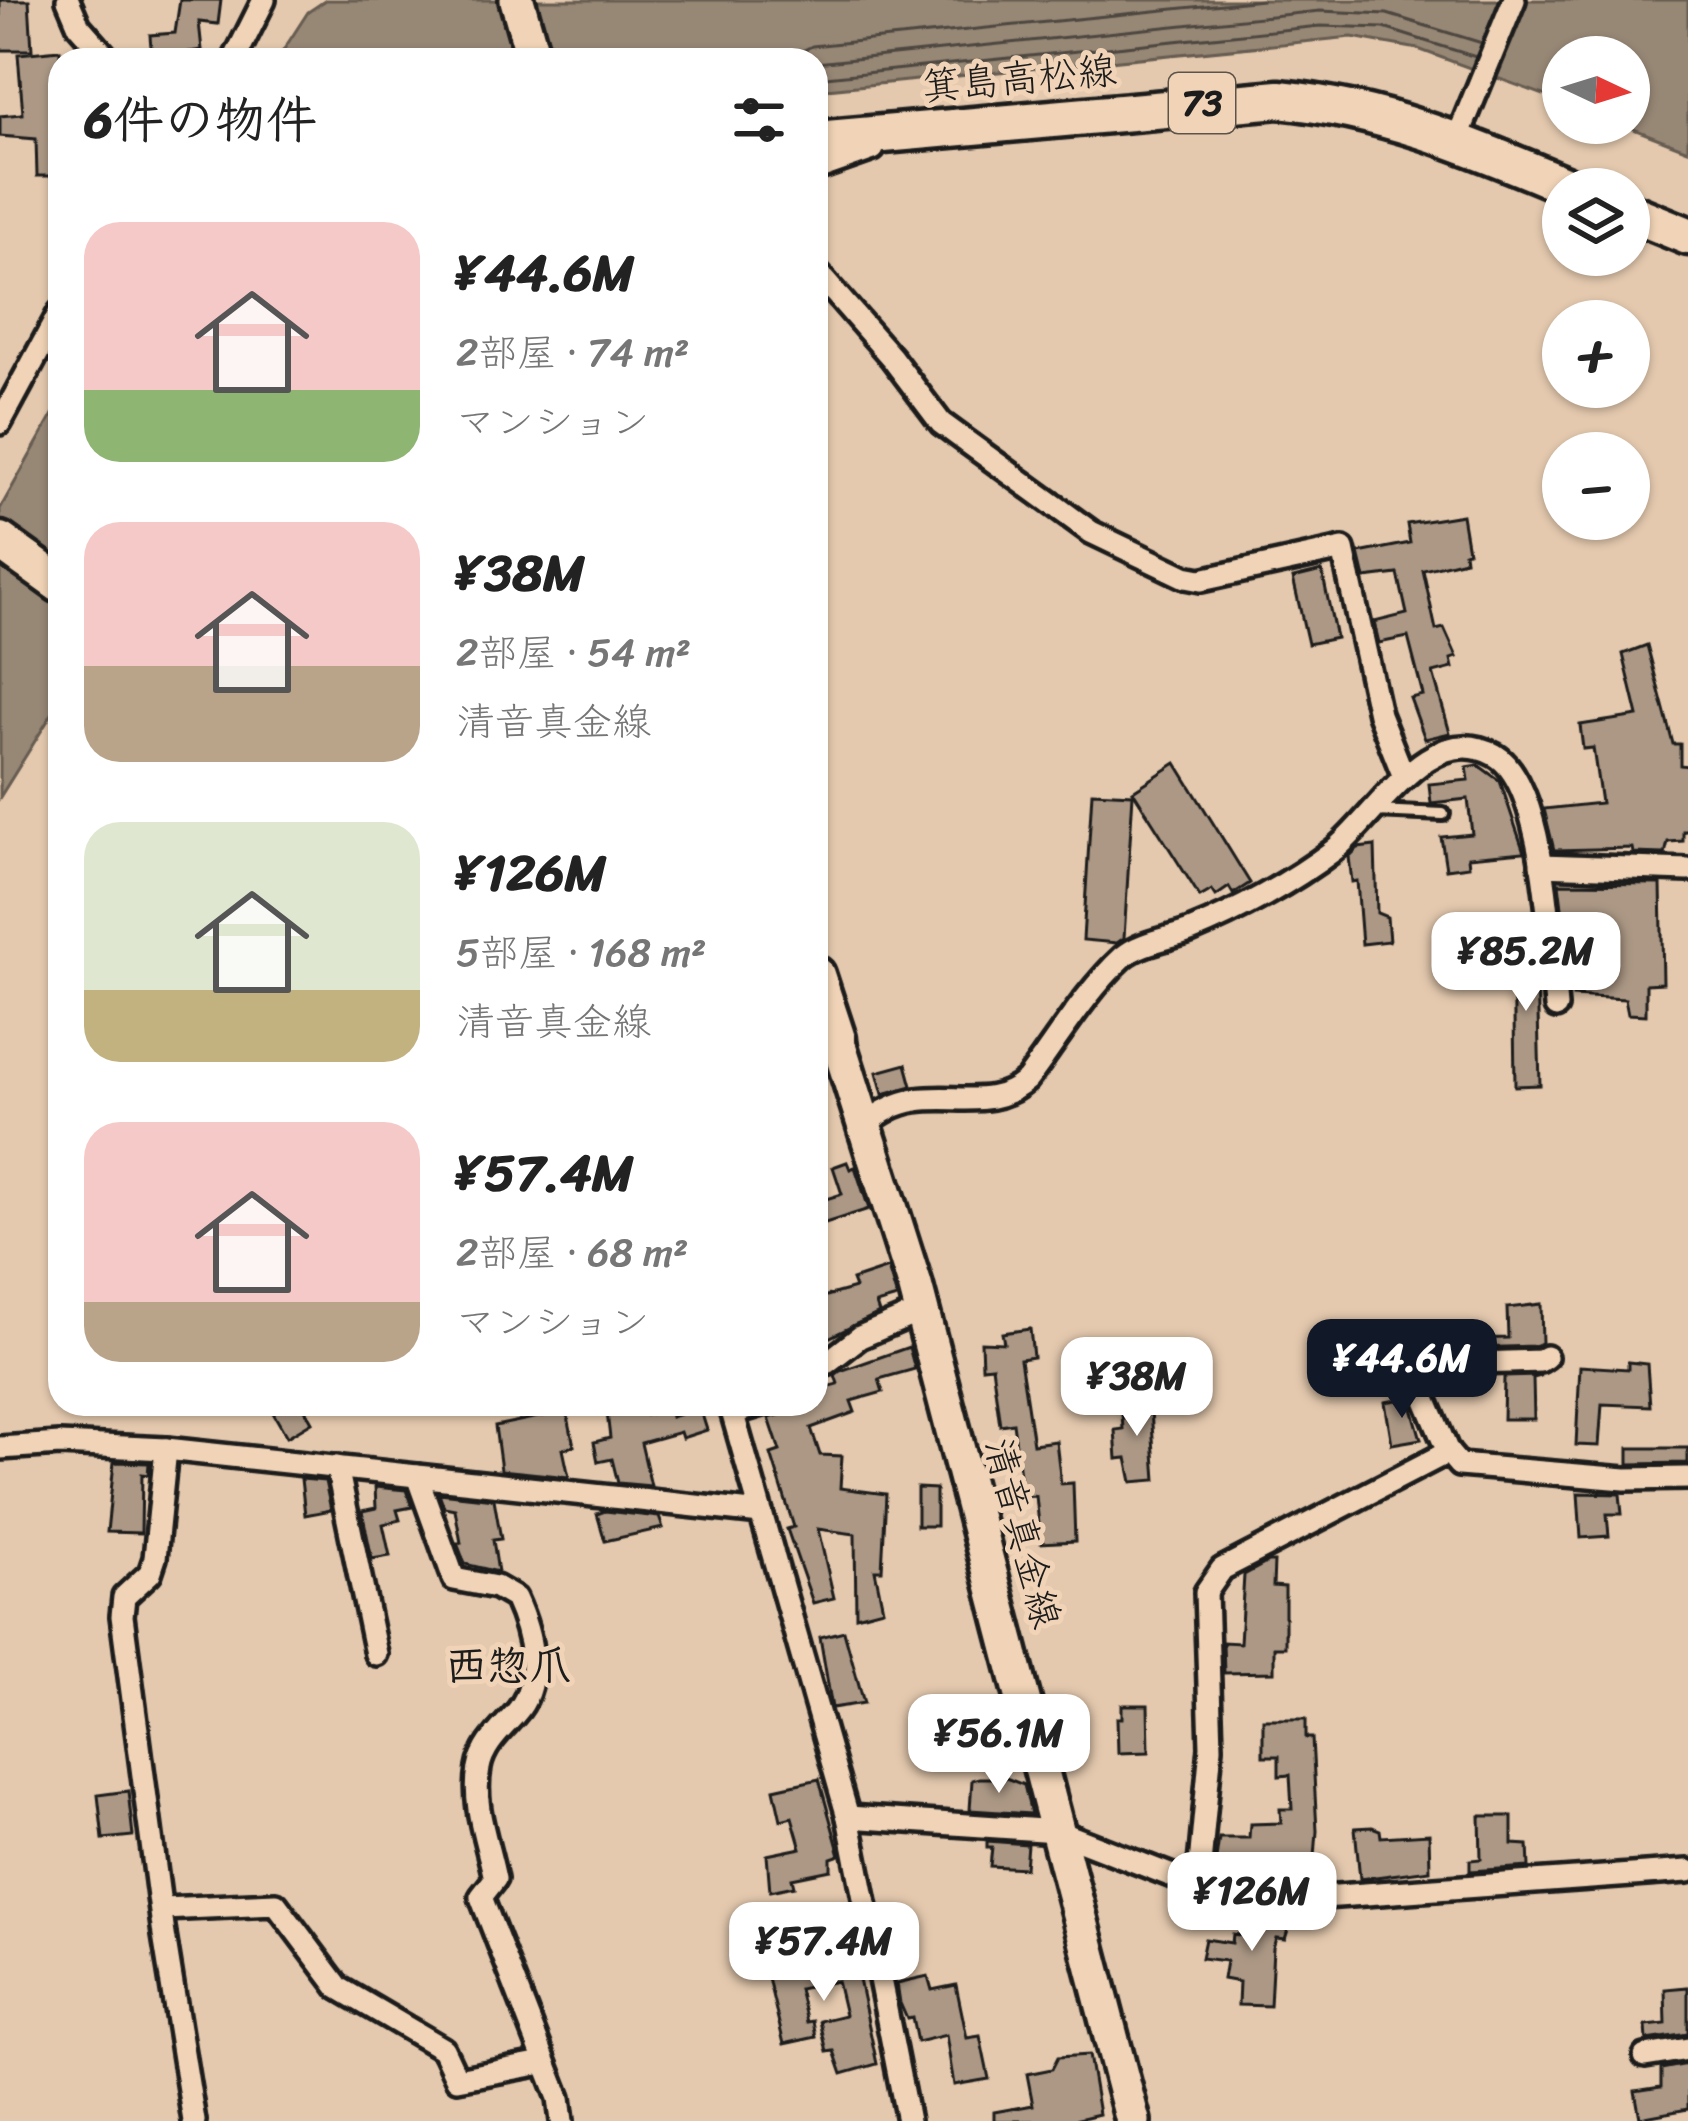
<!DOCTYPE html>
<html lang="ja">
<head>
<meta charset="utf-8">
<style>
  :root { --surface:#fff; --page:#f2f2f2; --text:#222; --muted:#767676; --accent:#111827 }
  body { margin:0; font-family:Sriracha,"Klee One",sans-serif; background:var(--page); color:var(--text); height:100vh; display:flex; flex-direction:column; font-size:45px; white-space:nowrap }
  * { box-sizing:border-box; margin:0 }
  p { font-size:39px; color:var(--muted) }
  .icon { flex:none; width:66px; height:66px; fill:none; stroke:currentColor; stroke-width:2; stroke-linecap:round; stroke-linejoin:round }
  .map { position:relative; flex:1; overflow:hidden }
  .drawer { position:absolute; left:48px; top:48px; width:780px; height:1368px; display:flex; flex-direction:column; background:var(--surface); border-radius:36px; box-shadow:0 3px 9px #0004 }
  .drawer>* { flex:none }
  .needle { width:78px; rotate:94deg }
  .buttons { position:absolute; left:1542px; top:36px; display:grid; gap:24px }
  .buttons a { display:grid; place-items:center; width:108px; height:108px; border-radius:50%; background:var(--surface); box-shadow:0 3px 9px #0004; font-size:60px }
  .price { position:absolute; translate:-50% -102px; padding:0 27px; border-radius:24px; background:#fff; color:#222; font-size:39px; line-height:78px; filter:drop-shadow(0 3px 6px #0008) }
  .price::after { content:''; position:absolute; left:50%; top:72px; width:36px; height:27px; margin-left:-18px; background:inherit; clip-path:polygon(0 0,100% 0,50% 100%) }
  .price.active { background:var(--accent); color:#fff }
  ul { padding:0; list-style:none }
  li { display:flex; align-items:center; gap:36px; height:300px; padding:0 36px }
  li span { display:grid; place-items:center; flex:none; width:336px; height:240px; border-radius:36px; color:#555 }
  li>.icon { margin-inline-start:auto }
  span .icon { width:144px; height:144px; fill:#fffc; stroke-width:1 }
  li b { font-size:51px }
  h2 { display:flex; justify-content:space-between; align-items:center; height:144px; padding:0 36px; font-size:51px }
  .map>svg:first-child { display:block }
</style>
</head>
<body>
<div class="map">
<svg width="1688" height="2121" viewBox="0 0 1688 2121">
  <rect width="100%" height="100%" fill="#e4c9ae"/>
  <filter id="ink" filterUnits="userSpaceOnUse"><feTurbulence type="fractalNoise" baseFrequency=".00833" numOctaves="2"/><feDisplacementMap in="SourceGraphic" scale="24" xChannelSelector="R" yChannelSelector="G"/><feConvolveMatrix kernelMatrix="1 2 1 2 8 2 1 2 1" color-interpolation-filters="sRGB"/></filter>
  <g filter="url(#ink)">
    <g fill="#978775" stroke="#665c51" stroke-width="3">
      <polygon points="326,0 1688,0 1688,150 1618,123 1629,123 1629,57 1563,57 1563,102 1418,49 1352,37 816,90 816,60 277,60 308,12"/>
      <polygon points="60,402 60,701 0,797 0,509"/>
    </g>
    <g fill="none" stroke-linecap="round" stroke-linejoin="round">
      <g stroke="#4d4740" stroke-width="3">
        <polyline points="784,60 812,46 1262,0"/>
        <polyline points="816,63 1320,11 1387,14 1482,43"/>
        <polyline points="816,78 1320,26 1384,28 1476,57"/>
      </g>
    </g>
    <g fill="#ac9885" stroke="#1c1c1c" stroke-width="3">
      <polygon points="0,0 29,0 32,50 0,50"/>
      <polygon points="180,0 221,0 218,24 199,22 202,50 189,52 190,60 152,60 150,35 175,33"/>
      <polygon points="60,50 60,176 37,176 36,139 0,136 0,116 23,114 18,54"/>
      <polygon points="1462,515 1468,551 1464,552 1465,560 1423,570 1436,630 1444,628 1457,657 1451,659 1453,668 1433,673 1450,733 1425,739 1410,698 1423,695 1408,637 1379,643 1374,622 1407,614 1398,574 1365,578 1359,553 1410,543 1407,524"/>
      <polygon points="1322,571 1336,638 1308,644 1293,578"/>
      <polygon points="1647,645 1673,744 1680,744 1680,765 1688,766 1688,831 1683,831 1683,841 1668,842 1665,854 1633,853 1632,848 1554,850 1544,809 1601,803 1593,748 1583,749 1580,725 1638,716 1623,654"/>
      <polygon points="1176,763 1250,883 1233,894 1229,887 1216,896 1212,890 1200,897 1133,791"/>
      <polygon points="1478,765 1500,781 1524,852 1468,857 1469,866 1446,869 1441,837 1472,834 1468,799 1431,803 1429,784 1469,780 1467,767"/>
      <polygon points="1092,792 1133,794 1124,938 1117,943 1083,940"/>
      <polygon points="1375,846 1377,913 1387,917 1389,941 1362,944 1357,881 1352,882 1349,857 1358,848"/>
      <polygon points="1559,883 1661,884 1663,983 1646,984 1646,1015 1628,1014 1625,999 1573,996"/>
      <polygon points="1536,941 1540,1085 1515,1086 1513,942"/>
      <polygon points="906,1064 912,1086 883,1094 877,1072"/>
      <polygon points="847,1162 850,1169 855,1167 869,1209 816,1226 816,1202 842,1194 833,1167"/>
      <polygon points="888,1268 897,1298 876,1304 879,1313 816,1344 816,1299 855,1288 852,1280"/>
      <polygon points="1541,1304 1542,1343 1535,1346 1417,1350 1416,1333 1473,1332 1473,1339 1508,1338 1507,1308"/>
      <polygon points="1030,1329 1033,1357 1020,1359 1033,1444 1056,1441 1061,1484 1073,1483 1075,1541 1041,1543 1036,1496 1023,1497 1013,1423 1000,1425 992,1366 982,1367 981,1342 1004,1343 1002,1333"/>
      <polygon points="909,1347 915,1369 879,1379 883,1392 851,1401 855,1412 811,1428 820,1455 842,1456 840,1488 886,1494 882,1570 875,1570 883,1609 856,1616 855,1534 818,1529 834,1598 813,1603 787,1529 794,1527 771,1454 780,1451 769,1418 816,1404 816,1390 838,1384 835,1375 840,1371"/>
      <polygon points="1628,1362 1647,1364 1650,1406 1602,1404 1599,1446 1576,1445 1580,1366 1628,1369"/>
      <polygon points="1541,1376 1533,1378 1534,1419 1503,1419 1504,1377"/>
      <polygon points="1150,1397 1156,1480 1132,1482 1127,1458 1117,1459 1115,1430 1123,1429 1121,1399"/>
      <polygon points="1409,1398 1421,1439 1392,1444 1385,1402"/>
      <polygon points="268,1404 302,1404 312,1422 287,1437"/>
      <polygon points="606,1404 643,1406 646,1415 669,1409 671,1417 700,1408 707,1430 682,1438 680,1432 641,1443 651,1486 618,1483 612,1459 598,1462 594,1442 610,1438"/>
      <polygon points="567,1411 574,1446 563,1449 569,1477 501,1470 495,1426"/>
      <polygon points="1629,1448 1688,1448 1688,1463 1629,1464"/>
      <polygon points="114,1462 149,1463 148,1475 142,1474 141,1533 107,1532"/>
      <polygon points="301,1479 325,1481 331,1510 305,1515"/>
      <polygon points="375,1487 406,1490 412,1507 397,1510 400,1520 383,1524 390,1556 372,1559 362,1511 376,1508"/>
      <polygon points="917,1488 936,1489 936,1526 917,1526"/>
      <polygon points="439,1493 494,1499 501,1539 493,1540 498,1572 465,1564 457,1543 461,1543 455,1509 444,1507"/>
      <polygon points="1578,1493 1620,1494 1622,1514 1607,1514 1609,1536 1581,1538"/>
      <polygon points="605,1511 659,1517 663,1528 605,1541 597,1514"/>
      <polygon points="1268,1562 1274,1562 1273,1586 1285,1587 1285,1647 1274,1647 1274,1672 1224,1673 1223,1642 1240,1643 1244,1575"/>
      <polygon points="844,1631 864,1703 832,1708 820,1637"/>
      <polygon points="1122,1705 1148,1705 1149,1752 1118,1753 1117,1718 1122,1718"/>
      <polygon points="1263,1719 1306,1719 1306,1738 1312,1738 1317,1831 1313,1883 1214,1873 1219,1838 1249,1838 1250,1824 1281,1823 1280,1809 1292,1809 1290,1775 1279,1776 1279,1756 1263,1756"/>
      <polygon points="979,1778 1006,1778 1024,1785 1031,1814 970,1810 972,1780"/>
      <polygon points="819,1779 840,1855 831,1858 831,1870 792,1878 794,1886 770,1891 767,1855 801,1848 792,1817 781,1820 774,1789"/>
      <polygon points="128,1791 133,1836 103,1839 98,1795"/>
      <polygon points="1480,1816 1512,1816 1512,1844 1528,1845 1529,1867 1470,1871 1470,1860 1481,1859"/>
      <polygon points="1372,1827 1380,1830 1381,1837 1429,1834 1430,1870 1360,1879 1355,1828"/>
      <polygon points="987,1841 1027,1844 1025,1868 990,1866 992,1847 987,1847"/>
      <polygon points="1248,1906 1294,1911 1285,1939 1276,1938 1273,1948 1270,2006 1238,2005 1239,1982 1223,1979 1226,1961 1201,1958 1205,1939 1232,1943 1233,1934 1245,1936"/>
      <polygon points="851,1942 877,2064 842,2074 834,2051 827,2052 820,2021 845,2015 837,1981 799,1989 807,2022 813,2021 816,2037 784,2044 764,1961 829,1952 828,1947"/>
      <polygon points="928,1976 932,1990 956,1985 967,2038 980,2036 989,2079 954,2085 946,2035 917,2042 912,2018 907,2019 900,2003 897,1983"/>
      <polygon points="1688,1987 1688,2034 1647,2040 1646,2026 1666,2024 1665,1989"/>
      <polygon points="1089,2055 1099,2114 1070,2121 994,2121 994,2112 1033,2105 1027,2074 1052,2069 1058,2057"/>
      <polygon points="1688,2064 1688,2109 1640,2118 1635,2091 1661,2087 1661,2069"/>
    </g>
    <g fill="none" stroke-linecap="round" stroke-linejoin="round">
      <g stroke="#1c1c1c" stroke-width="20">
        <polyline id="lane" points="1376,811 1443,814"/>
      </g>
      <g stroke="#1c1c1c" stroke-width="30">
        <g id="street">
          <polyline points="68,0 79,26 109,60"/>
          <polyline points="234,60 264,0"/>
          <polyline points="1457,139 1514,0"/>
          <polyline points="816,169 873,149 872,141"/>
          <polyline points="816,271 892,358 941,423 1091,532 1185,577 1201,580 1343,549 1379,714 1404,777"/>
          <polyline points="0,423 60,312"/>
          <polyline points="1541,865 1688,870"/>
          <path d="M864 1125C880 1113 895 1103 916 1100 957 1094 993 1110 1027 1080 1057 1040 1086 991 1123 957 1140 942 1169 939 1190 931 1239 911 1292 882 1334 850 1377 816 1429 718 1495 755 1546 784 1551 952 1556 1007"/>
          <polyline points="816,1371 860,1337 921,1311"/>
          <polyline points="730,1404 848,1817 908,2121"/>
          <polyline points="733,1413 763,1404"/>
          <polyline points="0,1448 60,1444 166,1449 761,1513"/>
          <polyline points="166,1449 155,1558 150,1573 124,1597 122,1616 164,1935 194,2121"/>
          <polyline points="1448,1452 1423,1393 1419,1365 1540,1361 1546,1357"/>
          <polyline points="337,1467 376,1654"/>
          <path d="M417 1476 454 1579 496 1587 515 1598C531 1633 544 1682 515 1714 501 1730 483 1745 479 1768 472 1806 488 1843 495 1879L481 1897 559 2098 562 2121"/>
          <polyline points="848,1817 1057,1831 1198,1886 1309,1898 1688,1871"/>
          <polyline points="1198,1886 1211,1747 1206,1592 1222,1569 1448,1452 1459,1465 1625,1479 1688,1478"/>
          <polyline points="163,1909 276,1904 339,1988 443,2049 457,2079 543,2063"/>
          <polyline points="1645,2056 1688,2049"/>
        </g>
      </g>
      <g stroke="#1c1c1c" stroke-width="42">
        <g id="secondary">
          <polyline points="517,0 534,60"/>
          <polyline points="837,1039 915,1285 1133,2121"/>
        </g>
      </g>
      <g stroke="#1c1c1c" stroke-width="45">
        <g id="primary">
          <path d="M816 140 1279 99C1389 110 1473 147 1574 189"/>
          <polyline points="1629,212 1688,236"/>
          <polyline points="0,541 60,584"/>
          <polyline points="816,975 837,1039 816,1045"/>
        </g>
      </g>
      <use href="#lane" stroke="#f1d4b7" stroke-width="10"/>
      <use href="#street" stroke="#f1d4b7" stroke-width="21"/>
      <use href="#secondary" stroke="#f1d4b7" stroke-width="33"/>
      <use href="#primary" stroke="#f1d4b7" stroke-width="36"/>
    </g>
  </g>
  <g text-anchor="middle" dominant-baseline="central" stroke-width="10" stroke-linejoin="round" paint-order="stroke">
    <rect fill="#f1d4b7" stroke="#5c534a" stroke-width="3" x="1169" y="73" width="66" height="60" rx="9"/>
    <g font-size="36" font-weight="bold" fill="#1c1c1c">
      <text x="1202" y="103">73</text>
    </g>
    <g font-size="39" fill="#1c1c1c" stroke="#f1d4b7">
      <text transform="translate(1019 78) rotate(-5)">箕島高松線</text>
      <text transform="translate(1023 1533) rotate(75)">清音真金線</text>
    </g>
    <g font-size="42" font-weight="bold" fill="#1c1c1c" stroke="#f1d4b7">
      <text x="508" y="1666">西惣爪</text>
    </g>
  </g>
</svg>
<div class="buttons">
<a><svg class="needle" viewBox="-14 -14 28 28"><path d="M0-13l5 13h-10z" fill="#e53935"/><path d="M0 13l5-13h-10z" fill="#767676"/></svg></a>
<a><svg class="icon" aria-label="layers" viewBox="0 0 24 24"><path d="M12 4l9 5-9 5-9-5zM3 14l9 5 9-5"/></svg></a>
<a>+</a>
<a>−</a>
</div>
<b class="price" style="left:1526px;top:1014px">¥85.2M</b>
<b class="price active" style="left:1402px;top:1421px">¥44.6M</b>
<b class="price" style="left:1137px;top:1439px">¥38M</b>
<b class="price" style="left:999px;top:1796px">¥56.1M</b>
<b class="price" style="left:1252px;top:1954px">¥126M</b>
<b class="price" style="left:824px;top:2004px">¥57.4M</b>
<section class="drawer">
<h2>6件の物件<svg class="icon" aria-label="filters" viewBox="0 0 24 24"><path d="M4 7h16M4 17h16"/><circle cx="9" cy="7" r="2"/><circle cx="15" cy="17" r="2"/></svg></h2>
<ul>
<li><span style="background:linear-gradient(#f6c9c9 70%,#8fb573 0)"><svg class="icon" aria-label="home" viewBox="0 0 24 24"><path d="M3 11l9-7 9 7M6 9v11h12V9"/></svg></span><div><b>¥44.6M</b><p>2部屋 · 74 m²</p><p>マンション</p></div></li>
<li><span style="background:linear-gradient(#f6c9c9 60%,#b9a48a 0)"><svg class="icon" aria-label="home" viewBox="0 0 24 24"><path d="M3 11l9-7 9 7M6 9v11h12V9"/></svg></span><div><b>¥38M</b><p>2部屋 · 54 m²</p><p>清音真金線</p></div></li>
<li><span style="background:linear-gradient(#dfe7d0 70%,#c2b280 0)"><svg class="icon" aria-label="home" viewBox="0 0 24 24"><path d="M3 11l9-7 9 7M6 9v11h12V9"/></svg></span><div><b>¥126M</b><p>5部屋 · 168 m²</p><p>清音真金線</p></div></li>
<li><span style="background:linear-gradient(#f6c9c9 75%,#b9a48a 0)"><svg class="icon" aria-label="home" viewBox="0 0 24 24"><path d="M3 11l9-7 9 7M6 9v11h12V9"/></svg></span><div><b>¥57.4M</b><p>2部屋 · 68 m²</p><p>マンション</p></div></li>
</ul>
</section>
</div>
</body>
</html>
